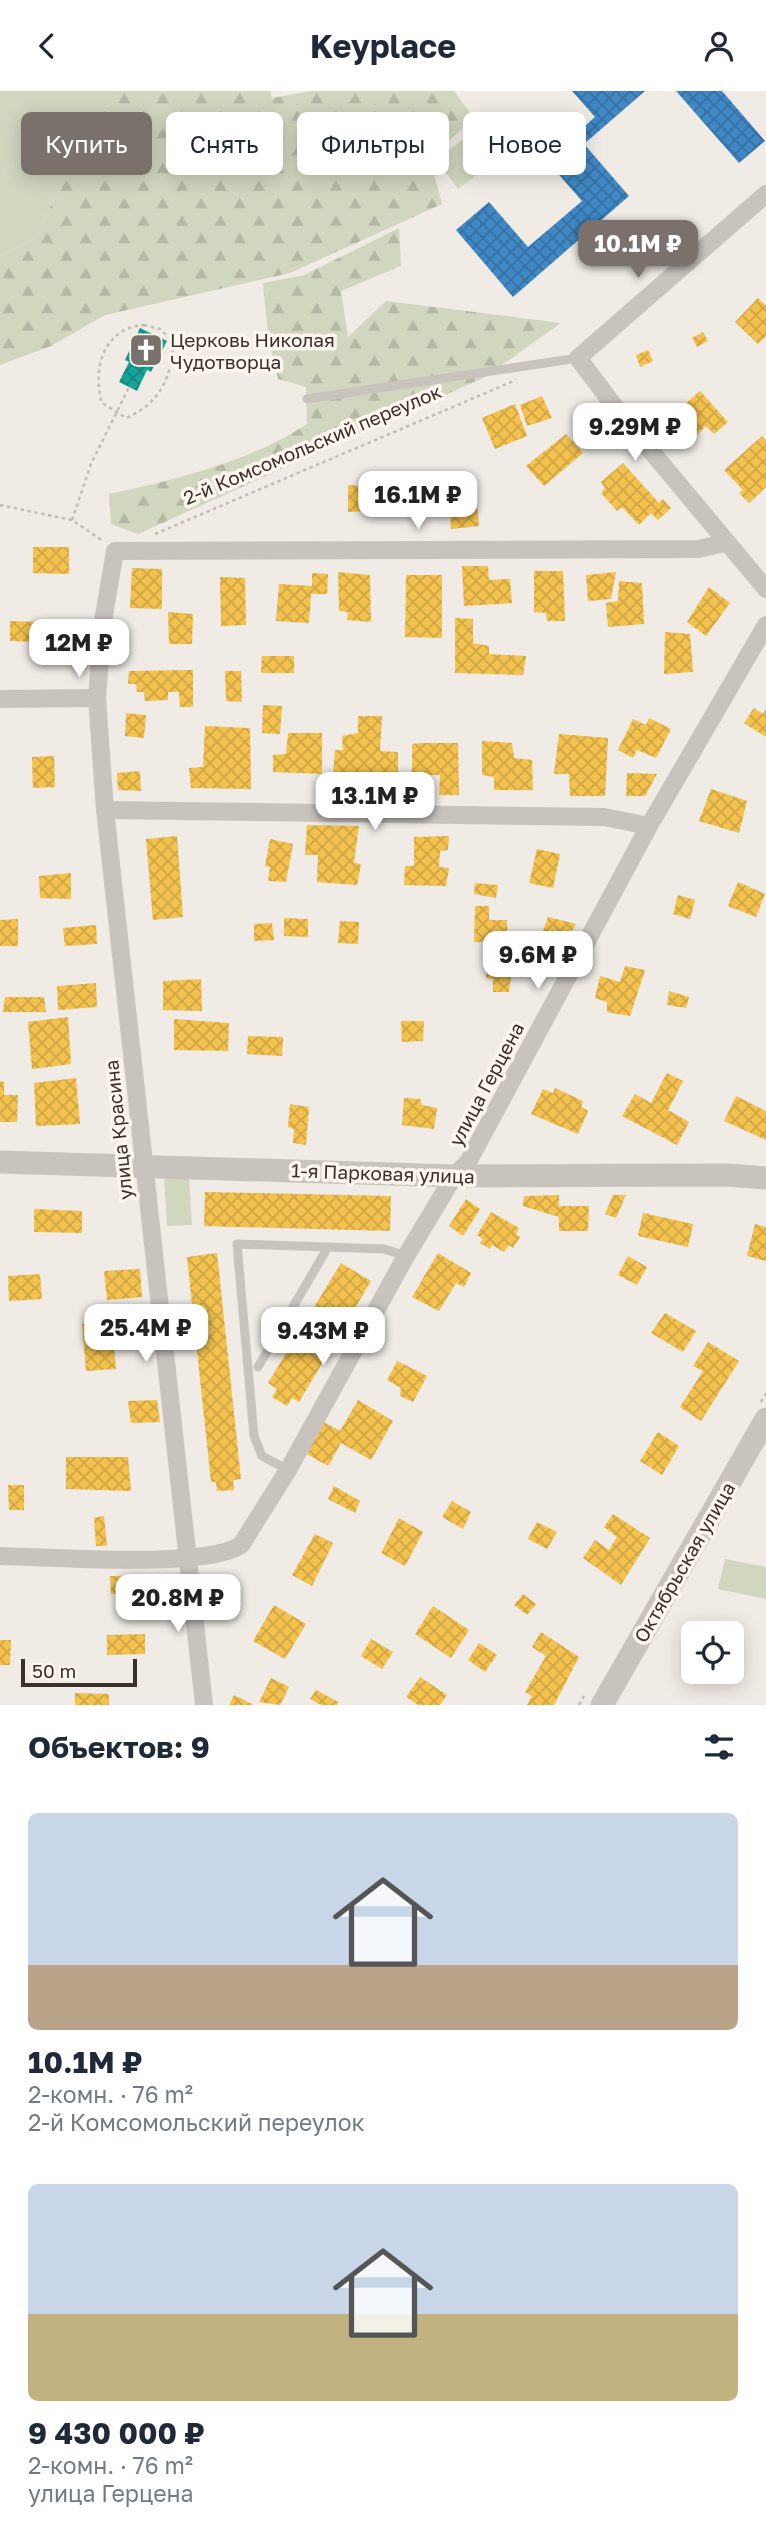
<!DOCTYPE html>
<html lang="ru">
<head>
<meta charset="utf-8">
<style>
  :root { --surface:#fff; --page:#f2f2f3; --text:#1f2937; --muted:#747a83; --accent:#7a716c }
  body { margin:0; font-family:"Golos Text",sans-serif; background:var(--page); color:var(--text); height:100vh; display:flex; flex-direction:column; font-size:26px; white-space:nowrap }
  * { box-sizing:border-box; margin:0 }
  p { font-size:23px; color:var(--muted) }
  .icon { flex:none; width:38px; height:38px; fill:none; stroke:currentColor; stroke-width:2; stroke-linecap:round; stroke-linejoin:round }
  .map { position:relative; height:1614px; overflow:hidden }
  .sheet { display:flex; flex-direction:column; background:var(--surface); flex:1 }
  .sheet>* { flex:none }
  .top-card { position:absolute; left:21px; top:21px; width:724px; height:63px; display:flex; gap:14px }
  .controls { position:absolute; left:681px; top:1530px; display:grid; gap:14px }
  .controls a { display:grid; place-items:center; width:63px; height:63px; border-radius:10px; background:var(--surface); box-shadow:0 4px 18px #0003; font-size:35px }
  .scale { position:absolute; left:21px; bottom:18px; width:116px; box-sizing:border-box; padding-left:7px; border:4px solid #3b302b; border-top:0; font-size:19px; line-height:24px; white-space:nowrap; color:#3b302b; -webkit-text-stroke:5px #fbf5ee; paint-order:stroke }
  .price { position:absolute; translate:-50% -60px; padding:0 16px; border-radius:14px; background:#fff; color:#222; font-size:23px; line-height:46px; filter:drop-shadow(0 2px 4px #0008) }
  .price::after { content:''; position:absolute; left:50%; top:42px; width:21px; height:16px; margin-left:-10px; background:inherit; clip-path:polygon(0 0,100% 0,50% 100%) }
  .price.active { background:var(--accent); color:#fff }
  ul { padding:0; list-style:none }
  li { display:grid; align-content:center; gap:14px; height:371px; padding:0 28px }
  li span { display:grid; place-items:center; height:217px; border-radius:10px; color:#555 }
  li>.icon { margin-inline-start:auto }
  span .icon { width:126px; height:126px; fill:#fffc; stroke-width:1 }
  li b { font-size:30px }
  h2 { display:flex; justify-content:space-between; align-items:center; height:84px; padding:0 28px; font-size:30px }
  .pill { padding:0 24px; border-radius:10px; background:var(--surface); box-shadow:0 4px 18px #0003; font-size:24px; line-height:63px }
  .pill.active { background:var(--accent); color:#fff }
  header { display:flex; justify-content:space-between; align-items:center; height:91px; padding:0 28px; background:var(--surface); font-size:32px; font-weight:700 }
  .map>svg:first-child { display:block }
</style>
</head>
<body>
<header><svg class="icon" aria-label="back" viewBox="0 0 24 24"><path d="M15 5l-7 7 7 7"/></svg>Keyplace<svg class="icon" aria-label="person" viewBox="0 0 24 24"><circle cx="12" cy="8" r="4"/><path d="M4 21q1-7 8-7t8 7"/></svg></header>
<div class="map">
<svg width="766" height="1614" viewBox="0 0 766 1614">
  <defs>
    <pattern id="forest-firs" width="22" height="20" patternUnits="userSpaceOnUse" patternTransform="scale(1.75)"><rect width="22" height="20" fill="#d1d6bf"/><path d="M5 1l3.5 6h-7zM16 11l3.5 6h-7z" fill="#b4b8a4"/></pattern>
    <pattern id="homes-cross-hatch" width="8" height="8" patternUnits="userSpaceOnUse" patternTransform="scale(1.75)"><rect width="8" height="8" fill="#f2c14e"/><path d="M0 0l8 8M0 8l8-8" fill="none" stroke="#d0a644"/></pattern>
    <pattern id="schools-cross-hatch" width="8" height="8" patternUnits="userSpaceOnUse" patternTransform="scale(1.75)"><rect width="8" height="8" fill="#3f88c5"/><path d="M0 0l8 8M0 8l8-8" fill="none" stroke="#3670a0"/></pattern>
    <pattern id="public-cross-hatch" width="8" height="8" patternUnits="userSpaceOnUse" patternTransform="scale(1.75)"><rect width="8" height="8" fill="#17a398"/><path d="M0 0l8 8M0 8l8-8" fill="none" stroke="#16857c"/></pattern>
  </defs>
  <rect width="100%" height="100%" fill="#f0ebe5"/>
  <g fill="#d1d6bf">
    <polygon points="0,0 115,0 32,149 0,165"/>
    <polygon points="491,27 514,56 458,98 436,69"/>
    <polygon points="189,1083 192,1134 167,1135 164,1085"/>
    <polygon points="725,1468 766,1476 766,1508 718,1498"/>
  </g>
  <g fill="url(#forest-firs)">
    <polygon points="115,0 270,0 272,7 311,0 454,0 474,27 430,67 442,113 290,182 105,224 51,255 0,274 0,165 32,149"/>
    <path d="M399 137 401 175 341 200 348 246 386 210 561 232 485 286 138 443 111 433 109 403C173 389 252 370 307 333L306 296 278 288 268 245 263 192 304 184Z"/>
  </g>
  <g fill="url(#homes-cross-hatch)">
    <polygon points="758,207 766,215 766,245 758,253 735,231"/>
    <polygon points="703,241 708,250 697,256 692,247"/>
    <polygon points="648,259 653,270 640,276 636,264"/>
    <polygon points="700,300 728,331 714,343 706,335 693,348 682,337 676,344 664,331"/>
    <polygon points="542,305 552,327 527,335 520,314"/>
    <polygon points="515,313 527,345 495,358 482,327"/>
    <polygon points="566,343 583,362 544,395 526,375"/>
    <polygon points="762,345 766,349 766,396 749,412 739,402 743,399 724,379"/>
    <polygon points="623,372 659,412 663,408 671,417 658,429 651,422 639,434 622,416 617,420 601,402 605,397 601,391"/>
    <polygon points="462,383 464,392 475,390 479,435 451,438 450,415 421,415 419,387"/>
    <polygon points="348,394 376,396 372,420 348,421"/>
    <polygon points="33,456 69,456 69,483 33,482"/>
    <polygon points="462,475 488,475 489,489 510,488 512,512 464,515"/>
    <polygon points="132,477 162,478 162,518 130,517"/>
    <polygon points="534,480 563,480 565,530 547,530 546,522 534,521"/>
    <polygon points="338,481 370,484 371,531 347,529 348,521 339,520"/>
    <polygon points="616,481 611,508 588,510 586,484"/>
    <polygon points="312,482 328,483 327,503 311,503 309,532 276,530 279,493 312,495"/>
    <polygon points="406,484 442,484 442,547 405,546"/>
    <polygon points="220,486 245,487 246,534 221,535"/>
    <polygon points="619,490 642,492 644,533 608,536 606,512 618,510"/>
    <polygon points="709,496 730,512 706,545 687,531"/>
    <polygon points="168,521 193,523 192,553 169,553"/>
    <polygon points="455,527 473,528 473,552 489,555 489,563 526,565 523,584 455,582"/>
    <polygon points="10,530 68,532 67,552 10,550"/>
    <polygon points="665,541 690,543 693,581 664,583"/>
    <polygon points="262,565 294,565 294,582 261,582"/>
    <polygon points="193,579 193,616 180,616 179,601 168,601 168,609 145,610 144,601 137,601 136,593 128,593 129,580"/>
    <polygon points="225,580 241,580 242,611 226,610"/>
    <polygon points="263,614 282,615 280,643 262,642"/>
    <polygon points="754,617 763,623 766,618 766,646 744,632"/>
    <polygon points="126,622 146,624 144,647 125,645"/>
    <polygon points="358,625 382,625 380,660 398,661 398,687 386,689 386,704 331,704 335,659 343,659 342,645 358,642"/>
    <polygon points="649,627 671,638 656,667 637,659 633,667 618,659 633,628 646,634"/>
    <polygon points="205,635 250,637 251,698 191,697 189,677 203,676"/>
    <polygon points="288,642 322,642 322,683 273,681 273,664 286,663"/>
    <polygon points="559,643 608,647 605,705 570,705 569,683 554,683"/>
    <polygon points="482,650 512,652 514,667 532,669 533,699 494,699 494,686 482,684"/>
    <polygon points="421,652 458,652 459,704 439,704 440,684 412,684 412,653"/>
    <polygon points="54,665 55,696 33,697 32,666"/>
    <polygon points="140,680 141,700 118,699 117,682"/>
    <polygon points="627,682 657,683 645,705 626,705"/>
    <polygon points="711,698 747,710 739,742 699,730"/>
    <polygon points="307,734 359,735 354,771 361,774 357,794 317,791 318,764 305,764"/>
    <polygon points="177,745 183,826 153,829 146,748"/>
    <polygon points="449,745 448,759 440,760 439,776 449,777 446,795 404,794 405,775 414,775 414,746"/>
    <polygon points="270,748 293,753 286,791 268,790 270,776 265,775"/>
    <polygon points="537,758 560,763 553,797 529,792"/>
    <polygon points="71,782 71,808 40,807 39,785"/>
    <polygon points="738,791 765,803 756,826 728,815"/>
    <polygon points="475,792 498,794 496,807 474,803"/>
    <polygon points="678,804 695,809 690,828 673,823"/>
    <polygon points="475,815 489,815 489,829 507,829 508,852 474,851"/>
    <polygon points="548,826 576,833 565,852 543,840"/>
    <polygon points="284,827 308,828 308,846 284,845"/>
    <polygon points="18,828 18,855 0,855 0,829"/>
    <polygon points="340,830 359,831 358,853 338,852"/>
    <polygon points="272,832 274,849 254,850 254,833"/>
    <polygon points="96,834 97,853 65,855 63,837"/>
    <polygon points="498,860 514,861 509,901 493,901 493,888 486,887 486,876 494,876"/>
    <polygon points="625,875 645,879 630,925 607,921 607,911 595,907 600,885 620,891"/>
    <polygon points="201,888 202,920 163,919 163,890"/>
    <polygon points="96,892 97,916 58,919 57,895"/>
    <polygon points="669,900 689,906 686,917 667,914"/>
    <polygon points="5,906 44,906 46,921 3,921"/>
    <polygon points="68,926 71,973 32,978 28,931"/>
    <polygon points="174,928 229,932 228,960 174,959"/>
    <polygon points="401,930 424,930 423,950 402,951"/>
    <polygon points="248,945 283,946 282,965 247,963"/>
    <polygon points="667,982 683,990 668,1019 689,1031 677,1054 622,1025 635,1003 651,1012"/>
    <polygon points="76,987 80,1033 36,1035 34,992"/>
    <polygon points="0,990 4,991 4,1004 18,1004 17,1031 0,1031"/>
    <polygon points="555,997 583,1010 581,1016 588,1020 578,1043 531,1023 543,998 553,1002"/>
    <polygon points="736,1005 766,1020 766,1049 724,1030"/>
    <polygon points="404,1007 420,1008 422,1014 437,1017 434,1038 402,1034"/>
    <polygon points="290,1013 309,1016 306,1054 293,1052 294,1038 288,1036"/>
    <polygon points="205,1101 391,1105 390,1140 204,1135"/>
    <polygon points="559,1104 559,1115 589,1115 588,1140 559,1140 559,1126 523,1115 524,1105"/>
    <polygon points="613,1104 626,1104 616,1127 605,1123"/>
    <polygon points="466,1108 480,1118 463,1145 449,1135"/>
    <polygon points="34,1118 82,1120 82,1142 34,1141"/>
    <polygon points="491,1121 519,1137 516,1143 520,1146 513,1157 509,1154 504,1161 492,1154 490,1158 480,1152 483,1148 477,1144"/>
    <polygon points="643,1122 693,1133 688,1156 638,1145"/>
    <polygon points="755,1133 766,1136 766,1170 747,1165"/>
    <polygon points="217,1162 241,1388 233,1389 234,1399 217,1400 216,1391 211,1391 187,1166"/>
    <polygon points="438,1162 471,1182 464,1196 456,1192 439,1220 412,1206"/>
    <polygon points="628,1165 647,1176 637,1194 618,1184"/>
    <polygon points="341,1172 371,1190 299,1311 292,1307 287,1315 272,1306 277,1298 268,1292"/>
    <polygon points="140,1178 142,1206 107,1209 104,1180"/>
    <polygon points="40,1183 42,1208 9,1210 8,1185"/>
    <polygon points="665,1222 696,1240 683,1261 651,1242"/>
    <polygon points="112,1230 116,1278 86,1280 82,1233"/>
    <polygon points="708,1251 739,1270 701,1330 680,1316 703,1280 693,1275"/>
    <polygon points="397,1270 427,1285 413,1311 400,1305 401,1297 387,1289"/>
    <polygon points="157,1309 160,1331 131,1332 128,1310"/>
    <polygon points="358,1309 393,1330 371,1369 341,1352 328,1375 307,1363 324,1331 340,1340"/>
    <polygon points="658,1341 679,1355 662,1384 640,1370"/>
    <polygon points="66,1366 128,1366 131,1400 66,1398"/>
    <polygon points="8,1394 24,1394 24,1419 9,1419"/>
    <polygon points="334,1395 360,1410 355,1422 328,1408"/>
    <polygon points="452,1410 471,1421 463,1438 442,1426"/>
    <polygon points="613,1423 650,1447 621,1494 583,1467 595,1449 609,1459 617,1446 604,1436"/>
    <polygon points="104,1425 107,1455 96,1455 94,1427"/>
    <polygon points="399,1427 423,1441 405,1475 381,1462"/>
    <polygon points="537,1431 557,1441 547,1458 528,1448"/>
    <polygon points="315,1443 333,1452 312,1495 292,1484"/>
    <polygon points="110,1485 138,1485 138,1503 111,1503"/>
    <polygon points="523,1503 536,1513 527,1524 514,1514"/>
    <polygon points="274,1514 306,1533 285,1568 253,1550"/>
    <polygon points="433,1515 469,1539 451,1567 415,1543"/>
    <polygon points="541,1541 579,1566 554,1614 527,1614 532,1605 525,1601 546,1565 532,1556"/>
    <polygon points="145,1543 145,1563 107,1564 107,1544"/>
    <polygon points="371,1548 393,1561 382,1578 361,1565"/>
    <polygon points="0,1549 11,1549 10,1574 0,1574"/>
    <polygon points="479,1552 497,1564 485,1581 468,1569"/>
    <polygon points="420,1586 447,1604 440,1614 418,1614 406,1606"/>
    <polygon points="271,1587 289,1596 280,1614 259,1611"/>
    <polygon points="316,1599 338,1611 337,1614 321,1614 310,1608"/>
    <polygon points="75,1602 109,1603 109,1614 75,1614"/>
    <polygon points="234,1604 254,1614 229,1614"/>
  </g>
  <g fill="url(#schools-cross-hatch)">
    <polygon points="572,0 645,0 584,53 629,105 513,206 456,139 489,111 528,156 582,110 540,62 571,35 577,42 595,26"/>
    <polygon points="676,0 722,0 765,50 739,72"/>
  </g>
  <polygon fill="url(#public-cross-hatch)" points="140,237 167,250 151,281 147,279 137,300 119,291 129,271 125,269"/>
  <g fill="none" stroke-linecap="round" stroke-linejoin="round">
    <g stroke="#c2bbb6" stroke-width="2.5" stroke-dasharray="3.5 3.5" stroke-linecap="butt">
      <path d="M144 234 160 238 173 250C173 284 160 313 126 327L102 312C92 278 103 237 144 234Z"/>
      <polyline points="0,414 72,429 103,450"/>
      <polyline points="72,429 91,373 129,296"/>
      <polyline points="155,443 516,289"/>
      <polyline points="761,1311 766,1302"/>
      <polyline points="579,1614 584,1605"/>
    </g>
    <g stroke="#c9c3be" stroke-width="9">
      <polyline points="307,308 578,267"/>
      <polyline points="258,1276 328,1156"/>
      <polyline points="288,1379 262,1365 254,1345 237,1153 384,1158 406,1165"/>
    </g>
    <g stroke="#c9c3be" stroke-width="18">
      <polyline points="766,103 578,267 621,324 766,498"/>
      <polyline points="0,608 97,607"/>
      <polyline points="105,719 604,726 649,735"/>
      <path d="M0 1465C50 1466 206 1478 241 1454L288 1379 406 1165 454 1085 468 1071 649 735 766 534"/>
      <polyline points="204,1614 105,719 97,607 103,530 115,460 698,458 725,452"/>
    </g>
    <g stroke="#c9c3be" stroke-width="23">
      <polyline points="0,1071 454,1085 727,1084 766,1087"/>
      <polyline points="602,1614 766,1328"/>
    </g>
  </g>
  <defs>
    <g id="church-square" transform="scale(1.75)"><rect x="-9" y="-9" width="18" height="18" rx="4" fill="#7a716c" stroke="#fbf5ee"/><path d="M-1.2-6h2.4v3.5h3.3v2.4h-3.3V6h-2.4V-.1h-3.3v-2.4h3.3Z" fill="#fff"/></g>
  </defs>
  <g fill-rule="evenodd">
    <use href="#church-square" x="146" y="259"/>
  </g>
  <g text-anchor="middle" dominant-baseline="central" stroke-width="7" stroke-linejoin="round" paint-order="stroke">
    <g font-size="19" fill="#3b302b" stroke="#fbf5ee" text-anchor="start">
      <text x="170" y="248">Церковь Николая<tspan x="170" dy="22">Чудотворца</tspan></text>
    </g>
    <g font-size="19" fill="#3b302b" stroke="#fbf5ee">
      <text transform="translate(312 353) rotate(-23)">2-й Комсомольский переулок</text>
      <text transform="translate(486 993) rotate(-62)">улица Герцена</text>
      <text transform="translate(118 1039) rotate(-96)">улица Красина</text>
      <text transform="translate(383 1082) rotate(2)">1-я Парковая улица</text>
      <text transform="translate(684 1471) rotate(-60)">Октябрьская улица</text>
    </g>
  </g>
</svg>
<div class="controls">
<a><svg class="icon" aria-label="locate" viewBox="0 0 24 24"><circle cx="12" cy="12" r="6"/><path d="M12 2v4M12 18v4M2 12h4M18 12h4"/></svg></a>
</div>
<div class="scale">50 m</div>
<b class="price active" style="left:638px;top:189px">10.1M ₽</b>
<b class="price" style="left:635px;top:372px">9.29M ₽</b>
<b class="price" style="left:418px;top:440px">16.1M ₽</b>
<b class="price" style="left:79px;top:588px">12M ₽</b>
<b class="price" style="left:375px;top:741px">13.1M ₽</b>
<b class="price" style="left:538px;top:900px">9.6M ₽</b>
<b class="price" style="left:146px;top:1273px">25.4M ₽</b>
<b class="price" style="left:323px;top:1276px">9.43M ₽</b>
<b class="price" style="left:178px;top:1543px">20.8M ₽</b>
<div class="top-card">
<a class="pill active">Купить</a>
<a class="pill">Снять</a>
<a class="pill">Фильтры</a>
<a class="pill">Новое</a>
</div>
</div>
<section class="sheet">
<h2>Объектов: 9<svg class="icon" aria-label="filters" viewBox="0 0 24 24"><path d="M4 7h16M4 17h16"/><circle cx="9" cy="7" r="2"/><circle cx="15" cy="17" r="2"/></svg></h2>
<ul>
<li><span style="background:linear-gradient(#c9d6e8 70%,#b9a48a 0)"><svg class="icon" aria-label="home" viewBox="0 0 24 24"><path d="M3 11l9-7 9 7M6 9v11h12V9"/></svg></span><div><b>10.1M ₽</b><p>2-комн. · 76 m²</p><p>2-й Комсомольский переулок</p></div></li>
<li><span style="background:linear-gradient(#c9d6e8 60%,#c2b280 0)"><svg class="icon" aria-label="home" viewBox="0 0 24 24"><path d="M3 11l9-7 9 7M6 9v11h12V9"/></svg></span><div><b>9 430 000 ₽</b><p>2-комн. · 76 m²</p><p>улица Герцена</p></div></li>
</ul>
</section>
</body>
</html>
